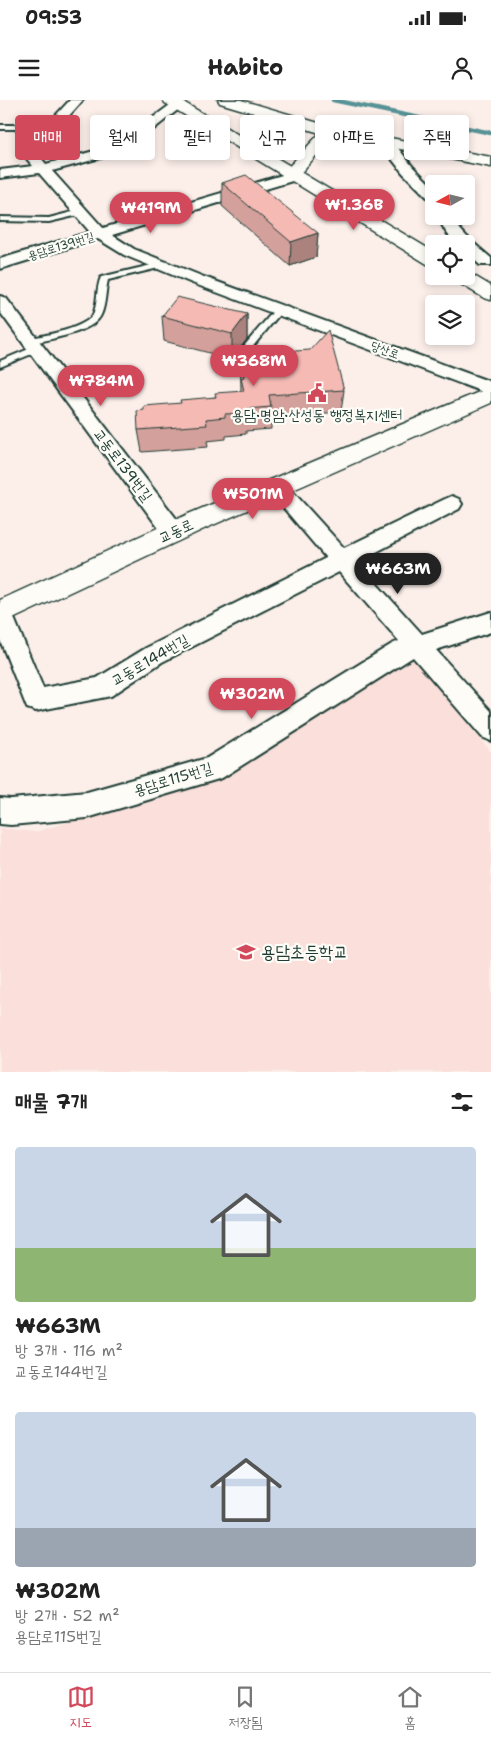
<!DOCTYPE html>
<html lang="ko">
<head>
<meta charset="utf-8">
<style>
  :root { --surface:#fff; --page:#f6f6f6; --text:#222; --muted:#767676; --line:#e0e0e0; --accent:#d1495b }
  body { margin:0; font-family:"Shantell Sans","Poor Story",sans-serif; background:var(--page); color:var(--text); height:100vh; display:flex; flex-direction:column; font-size:19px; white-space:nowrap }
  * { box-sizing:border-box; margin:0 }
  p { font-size:16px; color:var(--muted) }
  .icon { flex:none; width:28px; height:28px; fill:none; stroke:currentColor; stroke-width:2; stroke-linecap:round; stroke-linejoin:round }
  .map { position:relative; height:972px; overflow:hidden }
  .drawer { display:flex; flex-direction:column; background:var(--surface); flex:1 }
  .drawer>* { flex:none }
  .guide { position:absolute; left:15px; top:15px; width:461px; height:45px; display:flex; gap:10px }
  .needle { width:32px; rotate:262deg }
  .controls { position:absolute; left:425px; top:75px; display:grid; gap:10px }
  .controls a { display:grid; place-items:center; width:50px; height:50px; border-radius:5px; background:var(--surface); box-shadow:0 2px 8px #0003; font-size:25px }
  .price { position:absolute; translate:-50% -42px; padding:0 11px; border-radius:18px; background:var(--accent); color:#fff; font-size:16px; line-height:32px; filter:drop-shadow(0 1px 2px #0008) }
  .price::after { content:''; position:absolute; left:50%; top:30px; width:15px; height:11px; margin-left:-8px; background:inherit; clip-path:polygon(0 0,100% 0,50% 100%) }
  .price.on { background:#222; color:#fff }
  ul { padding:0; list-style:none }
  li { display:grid; align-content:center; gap:10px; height:265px; padding:0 15px }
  li span { display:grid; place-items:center; height:155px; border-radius:5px; color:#555 }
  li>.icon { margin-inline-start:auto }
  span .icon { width:90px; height:90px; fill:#fffc; stroke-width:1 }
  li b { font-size:21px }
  h2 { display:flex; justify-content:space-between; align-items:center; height:60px; padding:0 15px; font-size:21px }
  .tag { padding:0 18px; border-radius:5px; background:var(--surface); box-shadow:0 2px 8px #0003; font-size:18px; line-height:45px }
  .tag.on { background:var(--accent); color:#fff }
  .status { display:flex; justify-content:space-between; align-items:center; height:35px; padding:0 25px; background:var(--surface); direction:ltr }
  .status svg { height:14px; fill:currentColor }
  header { display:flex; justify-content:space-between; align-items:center; height:65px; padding:0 15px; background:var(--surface); font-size:22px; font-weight:700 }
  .dock { display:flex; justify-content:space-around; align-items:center; height:70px; border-top:1px solid var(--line); background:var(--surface); font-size:14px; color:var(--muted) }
  .dock a { display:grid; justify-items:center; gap:2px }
  .dock .on { color:var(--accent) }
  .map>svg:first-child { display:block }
</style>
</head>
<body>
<div class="status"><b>09:53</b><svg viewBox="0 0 49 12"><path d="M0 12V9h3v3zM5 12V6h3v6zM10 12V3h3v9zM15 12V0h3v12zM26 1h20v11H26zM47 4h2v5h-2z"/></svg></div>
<header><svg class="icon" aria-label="menu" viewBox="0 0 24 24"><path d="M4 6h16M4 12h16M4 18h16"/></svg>Habito<svg class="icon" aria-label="person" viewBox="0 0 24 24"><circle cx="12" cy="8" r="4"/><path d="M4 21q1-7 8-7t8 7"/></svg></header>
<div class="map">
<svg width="491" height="972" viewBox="0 0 491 972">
  <rect width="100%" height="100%" fill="#fcefea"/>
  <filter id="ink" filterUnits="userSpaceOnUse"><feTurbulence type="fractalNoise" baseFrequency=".02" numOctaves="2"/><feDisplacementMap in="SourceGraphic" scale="10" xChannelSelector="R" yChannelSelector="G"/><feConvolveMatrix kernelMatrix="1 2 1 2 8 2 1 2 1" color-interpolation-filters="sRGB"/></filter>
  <g filter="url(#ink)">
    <polygon fill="#fadfda" points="414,559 491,652 491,972 0,972 0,728 35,732 203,683"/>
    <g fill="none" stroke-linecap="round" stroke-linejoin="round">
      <polyline stroke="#569296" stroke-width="4.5" points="333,0 491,33"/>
      <g stroke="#1f3d34" stroke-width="4">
        <g id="service">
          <polygon points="0,25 52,25 55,27 52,29 0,29"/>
          <polygon points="80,110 84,112 83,114 49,122 0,121 0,117 49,118"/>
          <path d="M160 163H163V167L108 180C105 192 106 204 101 215 93 233 48 239 30 244L26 241 27 239C43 235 89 229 94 212 98 201 96 188 101 177Z"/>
          <polygon points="276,208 282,208 283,210 240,262 234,262 234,258"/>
          <polygon points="36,246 40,249 39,251 0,267 0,261"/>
        </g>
      </g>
      <g stroke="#1f3d34" stroke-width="4">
        <g id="minor">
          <polygon points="70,0 83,0 43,45 41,58 46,64 116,45 174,2 178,1 184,5 126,51 52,71 103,128 289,73 294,72 301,76 299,79 112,135 134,149 204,177 491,282 491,295 192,183 124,155 98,139 0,169 0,159 90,132 39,73 0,78 0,70 33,66 27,59 32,41"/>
          <polygon points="385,37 390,38 413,67 434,88 434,100 429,99 403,73 380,44 379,41 380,38"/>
          <path d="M437 116H451C461 134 476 145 491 158V165H480L466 153V144H456L446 132Z"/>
          <polygon points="0,196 6,198 182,426 185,432 182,438 174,440 166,438 0,212"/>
          <polygon points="277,380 284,382 344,448 445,399 452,396 459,399 462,404 459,409 357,462 422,534 491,512 491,532 436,550 491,611 491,641 482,637 413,557 222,678 87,718 11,725 0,724 0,698 11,699 87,692 207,658 392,544 399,541 339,472 162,562 111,596 36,611 27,608 0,540 0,504 9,506 43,588 97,578 146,548 326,458 270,392 267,387 270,382"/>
        </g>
      </g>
      <g stroke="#1f3d34" stroke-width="3">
        <g id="tertiary">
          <polygon points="218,0 241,0 332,27 491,57 491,67 334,36 296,78 284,78 282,74 320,33 220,3"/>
          <polygon points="491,287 491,303 204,429 0,525 0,500 186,415"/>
        </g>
      </g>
      <g stroke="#1f3d34" stroke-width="3">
        <g id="secondary">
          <polygon points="163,0 180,0 434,152 434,166 427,164 165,3"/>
          <polygon points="466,171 491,186 491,200 484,198 454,180 451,176 466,176"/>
        </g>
      </g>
      <use href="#service" fill="#fdfcf7" fill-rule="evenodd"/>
      <use href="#minor" fill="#fdfcf7" fill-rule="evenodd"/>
      <use href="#tertiary" fill="#fdfcf7" fill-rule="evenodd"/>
      <use href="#secondary" fill="#fdfcf7" fill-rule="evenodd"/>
    </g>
    <g fill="#d4a09c" stroke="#1f3d34">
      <polygon points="222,83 318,133 316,157 290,166 222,106"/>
      <polygon points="247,214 247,239 232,259 164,241 162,216"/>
      <polygon points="240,252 266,253 344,290 341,312 271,317 271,329 246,331 246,334 226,336 226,339 207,341 208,347 142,352 138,330 144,310 215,297 241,291"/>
    </g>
    <g fill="#ac827f" stroke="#1f3d34">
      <polygon points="318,133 316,157 290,166 291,142"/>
      <polygon points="247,214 247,239 232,259 232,234"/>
    </g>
    <g fill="#f6bab5" stroke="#1f3d34">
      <polygon points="246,75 318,133 291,142 222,83"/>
      <polygon points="177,197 247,214 232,234 162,216"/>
      <polygon points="328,230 344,290 269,295 271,307 246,309 246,313 225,314 225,317 206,319 207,325 138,330 137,311 144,310 144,306 181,303 180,300 216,297 215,293 244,291 241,278 244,277 240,252 265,251 266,253 310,250"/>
    </g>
  </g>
  <defs>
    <g id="civic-bare" transform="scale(1.5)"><path d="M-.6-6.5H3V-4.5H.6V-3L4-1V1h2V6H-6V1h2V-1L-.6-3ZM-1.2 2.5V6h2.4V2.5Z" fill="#d1495b" stroke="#fdfcf7" stroke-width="2.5" paint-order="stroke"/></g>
    <g id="school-bare" transform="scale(1.5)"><path d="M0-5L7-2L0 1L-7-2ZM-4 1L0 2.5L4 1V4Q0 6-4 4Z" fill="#d1495b" stroke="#fdfcf7" stroke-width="2.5" paint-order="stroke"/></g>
  </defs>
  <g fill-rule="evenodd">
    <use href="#civic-bare" x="317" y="293"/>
    <use href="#school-bare" x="246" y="852"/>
  </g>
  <g text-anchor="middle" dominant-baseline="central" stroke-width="4.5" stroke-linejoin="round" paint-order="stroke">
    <g font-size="12" fill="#1f3d34" stroke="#fdfcf7">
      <text transform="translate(61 146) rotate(-17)">용담로139번길</text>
      <text transform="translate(385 250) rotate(20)">당산로</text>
    </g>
    <g font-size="15" fill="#1f3d34" stroke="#fdfcf7">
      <text x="317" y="315">용담·명암·산성동 행정복지센터</text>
    </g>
    <g font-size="15" fill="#1f3d34" stroke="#fdfcf7">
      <text transform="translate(123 365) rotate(53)">교동로139번길</text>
      <text transform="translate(176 431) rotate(-25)">교동로</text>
      <text transform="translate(150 560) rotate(-30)">교동로144번길</text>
      <text transform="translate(173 679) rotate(-17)">용담로115번길</text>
    </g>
    <g font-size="18" fill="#1f3d34" stroke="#fdfcf7" text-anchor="start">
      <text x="261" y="852">용담초등학교</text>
    </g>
  </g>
</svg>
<div class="controls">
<a><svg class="needle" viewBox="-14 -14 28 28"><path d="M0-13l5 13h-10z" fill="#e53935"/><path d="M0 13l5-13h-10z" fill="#767676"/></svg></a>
<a><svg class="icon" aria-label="locate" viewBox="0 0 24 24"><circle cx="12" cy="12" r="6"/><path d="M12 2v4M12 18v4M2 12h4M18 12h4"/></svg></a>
<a><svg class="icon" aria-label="layers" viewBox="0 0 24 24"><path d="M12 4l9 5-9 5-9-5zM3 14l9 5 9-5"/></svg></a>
</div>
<b class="price" style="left:354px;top:131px">₩1.36B</b>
<b class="price" style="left:151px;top:134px">₩419M</b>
<b class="price" style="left:254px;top:287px">₩368M</b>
<b class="price" style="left:101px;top:307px">₩784M</b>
<b class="price" style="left:253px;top:420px">₩501M</b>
<b class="price on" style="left:398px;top:495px">₩663M</b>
<b class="price" style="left:252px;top:620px">₩302M</b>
<div class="guide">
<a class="tag on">매매</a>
<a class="tag">월세</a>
<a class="tag">필터</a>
<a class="tag">신규</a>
<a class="tag">아파트</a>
<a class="tag">주택</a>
</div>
</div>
<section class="drawer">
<h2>매물 7개<svg class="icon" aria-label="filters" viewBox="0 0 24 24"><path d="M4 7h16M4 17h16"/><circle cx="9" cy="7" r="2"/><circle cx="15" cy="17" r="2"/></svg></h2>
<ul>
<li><span style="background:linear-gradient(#c9d6e8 65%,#8fb573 0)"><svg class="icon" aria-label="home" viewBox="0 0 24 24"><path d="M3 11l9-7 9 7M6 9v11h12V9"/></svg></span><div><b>₩663M</b><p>방 3개 · 116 m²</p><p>교동로144번길</p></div></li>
<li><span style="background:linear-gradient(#c9d6e8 75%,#9aa5b1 0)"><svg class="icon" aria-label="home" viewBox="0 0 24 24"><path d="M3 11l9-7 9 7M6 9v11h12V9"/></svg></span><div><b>₩302M</b><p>방 2개 · 52 m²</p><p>용담로115번길</p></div></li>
</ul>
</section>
<nav class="dock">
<a class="on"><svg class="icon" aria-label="map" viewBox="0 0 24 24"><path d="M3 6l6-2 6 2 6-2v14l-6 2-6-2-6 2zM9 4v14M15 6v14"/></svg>지도</a>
<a><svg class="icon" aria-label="saved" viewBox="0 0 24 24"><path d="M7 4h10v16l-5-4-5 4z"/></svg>저장됨</a>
<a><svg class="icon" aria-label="home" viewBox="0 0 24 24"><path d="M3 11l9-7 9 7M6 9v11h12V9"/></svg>홈</a>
</nav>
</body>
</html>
